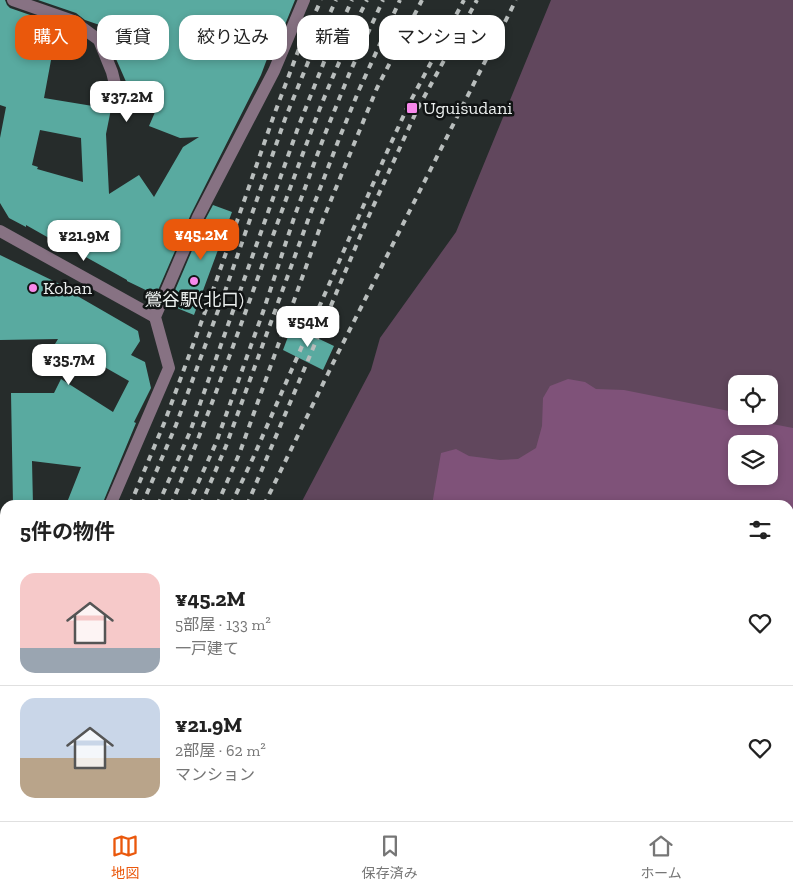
<!DOCTYPE html>
<html lang="ja">
<head>
<meta charset="utf-8">
<style>
  :root { --surface:#fff; --page:#f6f6f6; --text:#222; --muted:#767676; --line:#e0e0e0; --accent:#ea580c }
  body { margin:0; font-family:"Zilla Slab","Noto Sans JP",serif; background:var(--page); color:var(--text); height:100vh; display:flex; flex-direction:column; font-size:19px; white-space:nowrap }
  * { box-sizing:border-box; margin:0 }
  p { font-size:16px; color:var(--muted) }
  .icon { flex:none; width:28px; height:28px; fill:none; stroke:currentColor; stroke-width:2; stroke-linecap:round; stroke-linejoin:round }
  .map { position:relative; flex:1; overflow:hidden }
  .side { position:absolute; left:0px; top:500px; width:794px; height:321px; display:flex; flex-direction:column; background:var(--surface); border-radius:15px 15px 0 0; box-shadow:0 2px 8px #0003 }
  .side>* { flex:none }
  .top-card { position:absolute; left:15px; top:15px; width:500px; height:45px; display:flex; gap:10px }
  .buttons { position:absolute; left:728px; top:375px; display:grid; gap:10px }
  .buttons a { display:grid; place-items:center; width:50px; height:50px; border-radius:10px; background:var(--surface); box-shadow:0 2px 8px #0003; font-size:25px }
  .price { position:absolute; translate:-50% -42px; padding:0 11px; border-radius:10px; background:#fff; color:#222; font-size:16px; line-height:32px; filter:drop-shadow(0 1px 2px #0008) }
  .price::after { content:''; position:absolute; left:50%; top:30px; width:15px; height:11px; margin-left:-8px; background:inherit; clip-path:polygon(0 0,100% 0,50% 100%) }
  .price.active { background:var(--accent); color:#fff }
  ul { padding:0; list-style:none }
  li { display:flex; align-items:center; gap:15px; height:125px; padding:0 20px }
  li+li { border-top:1px solid var(--line) }
  li span { display:grid; place-items:center; flex:none; width:140px; height:100px; border-radius:15px; color:#555 }
  li>.icon { margin-inline-start:auto }
  span .icon { width:60px; height:60px; fill:#fffc; stroke-width:1 }
  li b { font-size:21px }
  h2 { display:flex; justify-content:space-between; align-items:center; height:60px; padding:0 20px; font-size:21px }
  .chip { padding:0 18px; border-radius:15px; background:var(--surface); box-shadow:0 2px 8px #0003; font-size:18px; line-height:45px }
  .chip.active { background:var(--accent); color:#fff }
  .dock { display:flex; justify-content:space-around; align-items:center; height:70px; border-top:1px solid var(--line); background:var(--surface); font-size:14px; color:var(--muted) }
  .dock a { display:grid; justify-items:center; gap:2px }
  .dock .active { color:var(--accent) }
  .map>svg:first-child { display:block }
</style>
</head>
<body>
<div class="map">
<svg width="793" height="821" viewBox="0 0 793 821">
  <rect width="100%" height="100%" fill="#262c2b"/>
  <path fill="#61475d" fill-rule="evenodd" d="M551 0H793V821H285L263 816H789V505H300L371 370 380 338 456 232ZM736 384H769V416H736ZM736 444H769V476H736Z"/>
  <path fill="#7f5279" fill-rule="evenodd" d="M568 379 585 382 596 389 624 390 729 411 735 417 793 428V529L791 532 789 546V505H432L441 453 456 449 469 456 500 460 518 459 536 448 542 426 543 398 550 386ZM736 444H769V476H736Z"/>
  <g fill="#59aaa0" fill-rule="evenodd">
    <path d="M0 0H5L7 5 10 8 62 26 54 44 44 98 111 109 106 134 109 194 139 175 154 197 183 147 199 137 180 138 149 126 162 96 127 84 113 52 120 32 85 20 76 13 38 0H295L280 37 276 35 261 75 191 214 156 295 127 281V280L93 261 64 245 63 246 26 225V227L9 218 0 203V138L6 107 0 105ZM40 130 81 138 83 182 37 169 38 167 32 165Z"/>
    <polygon points="213,205 232,212 194,315 172,306 173,303 170,302 205,220"/>
    <polygon points="0,255 68,288 67,290 138,331 140,341 131,355 145,362 151,388 134,422 136,423 104,500 103,505 66,505 81,467 32,461 33,505 13,505 11,393 54,393 61,379 113,412 129,381 71,348 44,376 38,372 58,339 0,340"/>
    <polygon points="292,326 334,346 323,370 283,350"/>
  </g>
  <g fill="none" stroke-linecap="round" stroke-linejoin="round">
    <g stroke="#877283" stroke-width="12">
      <polyline points="13,0 73,21 99,40 112,72 116,88"/>
      <polyline points="0,231 155,317"/>
      <polyline points="111,503 169,368 155,317 198,217 274,71 304,0"/>
    </g>
    <g stroke="#b9bebd" stroke-width="4" stroke-dasharray="6 6" stroke-linecap="butt">
      <polyline points="130,505 165,421 212,293 274,115 300,46 321,0"/>
      <polyline points="142,505 176,425 223,297 285,119 313,50 336,0"/>
      <polyline points="158,505 190,432 299,125 326,57 352,0"/>
      <path d="M171 505C223 383 264 256 311 132 325 93 343 54 359 16L367 0"/>
      <polyline points="188,505 216,443 263,312 295,215 325,134 350,72 383,0"/>
      <polyline points="201,505 226,446 308,220 339,139 359,90 400,0"/>
      <polyline points="217,505 240,452 322,222 377,88 422,0"/>
      <polyline points="231,505 253,458 387,152 408,106 464,0"/>
      <polyline points="247,505 367,220 417,110 477,0"/>
      <polyline points="264,505 337,355 516,0"/>
      <polyline points="0,781 5,771"/>
      <polyline points="0,805 5,794"/>
      <polyline points="9,821 11,816"/>
      <polyline points="21,821 24,816"/>
      <polyline points="37,821 40,816"/>
      <polyline points="51,821 53,816"/>
      <polyline points="67,821 70,816"/>
      <polyline points="80,821 83,816"/>
      <polyline points="97,821 99,816"/>
      <polyline points="109,821 112,816"/>
    </g>
  </g>
  <g fill="#f788eb" stroke="#111414" stroke-width="2">
    <rect x="406" y="102" width="12" height="12" rx="2.5"/>
    <circle cx="194" cy="281" r="5"/>
    <circle cx="33" cy="288" r="5"/>
  </g>
  <g text-anchor="middle" dominant-baseline="central" stroke-width="5" stroke-linejoin="round" paint-order="stroke">
    <g font-size="18" fill="#ebefee" stroke="#111414" text-anchor="start">
      <text x="423" y="108">Uguisudani</text>
      <text x="43" y="288">Koban</text>
      <text x="194" y="300" text-anchor="middle">鶯谷駅(北口)</text>
    </g>
  </g>
</svg>
<div class="buttons">
<a><svg class="icon" aria-label="locate" viewBox="0 0 24 24"><circle cx="12" cy="12" r="6"/><path d="M12 2v4M12 18v4M2 12h4M18 12h4"/></svg></a>
<a><svg class="icon" aria-label="layers" viewBox="0 0 24 24"><path d="M12 4l9 5-9 5-9-5zM3 14l9 5 9-5"/></svg></a>
</div>
<b class="price" style="left:127px;top:123px">¥37.2M</b>
<b class="price active" style="left:201px;top:261px">¥45.2M</b>
<b class="price" style="left:84px;top:262px">¥21.9M</b>
<b class="price" style="left:308px;top:348px">¥54M</b>
<b class="price" style="left:69px;top:386px">¥35.7M</b>
<div class="top-card">
<a class="chip active">購入</a>
<a class="chip">賃貸</a>
<a class="chip">絞り込み</a>
<a class="chip">新着</a>
<a class="chip">マンション</a>
</div>
<section class="side">
<h2>5件の物件<svg class="icon" aria-label="filters" viewBox="0 0 24 24"><path d="M4 7h16M4 17h16"/><circle cx="9" cy="7" r="2"/><circle cx="15" cy="17" r="2"/></svg></h2>
<ul>
<li><span style="background:linear-gradient(#f6c9c9 75%,#9aa5b1 0)"><svg class="icon" aria-label="home" viewBox="0 0 24 24"><path d="M3 11l9-7 9 7M6 9v11h12V9"/></svg></span><div><b>¥45.2M</b><p>5部屋 · 133 m²</p><p>一戸建て</p></div><svg class="icon" aria-label="heart" viewBox="0 0 24 24"><path d="M12 20l-8-8c-3-5 5-10 8-4 3-6 11-1 8 4z"/></svg></li>
<li><span style="background:linear-gradient(#c9d6e8 60%,#b9a48a 0)"><svg class="icon" aria-label="home" viewBox="0 0 24 24"><path d="M3 11l9-7 9 7M6 9v11h12V9"/></svg></span><div><b>¥21.9M</b><p>2部屋 · 62 m²</p><p>マンション</p></div><svg class="icon" aria-label="heart" viewBox="0 0 24 24"><path d="M12 20l-8-8c-3-5 5-10 8-4 3-6 11-1 8 4z"/></svg></li>
</ul>
</section>
</div>
<nav class="dock">
<a class="active"><svg class="icon" aria-label="map" viewBox="0 0 24 24"><path d="M3 6l6-2 6 2 6-2v14l-6 2-6-2-6 2zM9 4v14M15 6v14"/></svg>地図</a>
<a><svg class="icon" aria-label="saved" viewBox="0 0 24 24"><path d="M7 4h10v16l-5-4-5 4z"/></svg>保存済み</a>
<a><svg class="icon" aria-label="home" viewBox="0 0 24 24"><path d="M3 11l9-7 9 7M6 9v11h12V9"/></svg>ホーム</a>
</nav>
</body>
</html>
